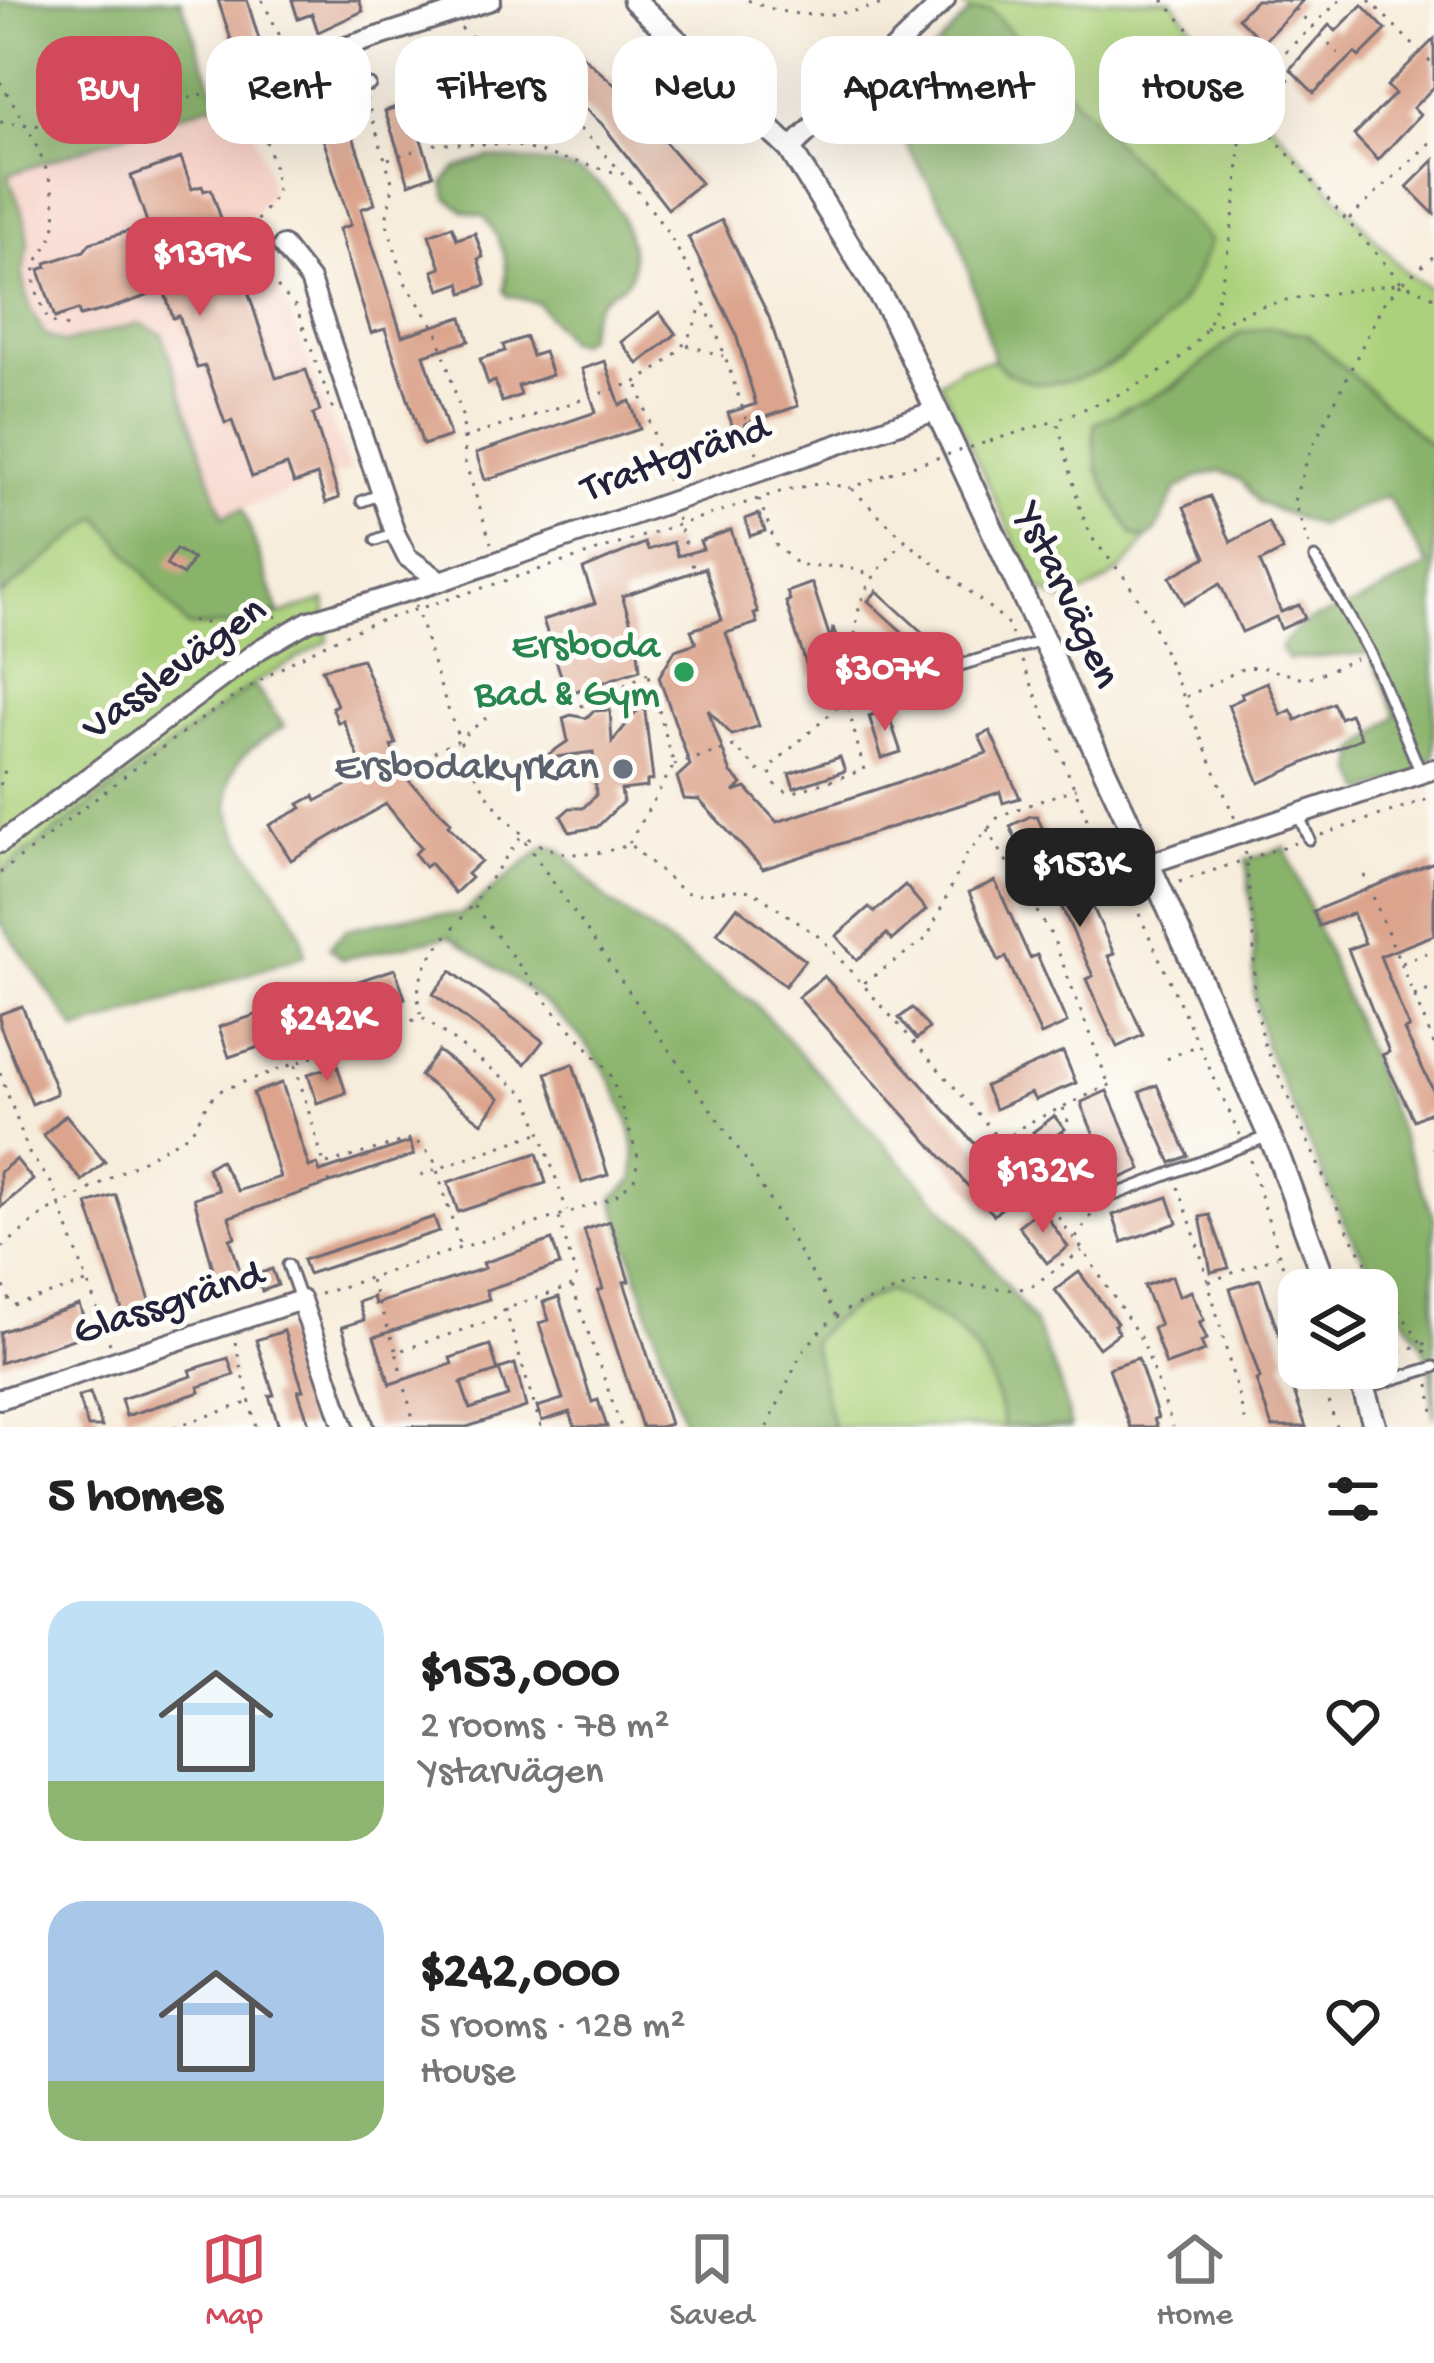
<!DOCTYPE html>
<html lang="en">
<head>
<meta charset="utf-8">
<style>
  :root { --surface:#fff; --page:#f6f6f6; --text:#222; --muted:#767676; --line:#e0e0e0; --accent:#d1495b }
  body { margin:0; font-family:"Gochi Hand",sans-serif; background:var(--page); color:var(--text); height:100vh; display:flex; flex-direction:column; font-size:45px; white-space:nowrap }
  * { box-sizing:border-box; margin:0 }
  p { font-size:39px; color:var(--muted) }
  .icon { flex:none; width:66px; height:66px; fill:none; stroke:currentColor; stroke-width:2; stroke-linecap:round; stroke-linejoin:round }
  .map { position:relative; height:1427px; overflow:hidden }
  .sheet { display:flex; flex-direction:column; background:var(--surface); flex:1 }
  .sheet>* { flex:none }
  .hud { position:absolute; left:36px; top:36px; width:1362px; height:108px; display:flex; gap:24px }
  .tools { position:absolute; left:1278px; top:1269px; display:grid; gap:24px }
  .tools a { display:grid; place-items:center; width:120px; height:120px; border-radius:24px; background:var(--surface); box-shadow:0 12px 48px #0002; font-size:60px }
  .price { position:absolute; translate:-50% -102px; padding:0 27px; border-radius:24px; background:var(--accent); color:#fff; font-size:39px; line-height:78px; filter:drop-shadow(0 3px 6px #0008) }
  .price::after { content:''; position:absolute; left:50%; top:72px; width:36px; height:27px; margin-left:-18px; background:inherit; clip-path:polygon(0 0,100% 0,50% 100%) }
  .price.on { background:#222; color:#fff }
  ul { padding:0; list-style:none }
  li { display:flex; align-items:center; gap:36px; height:300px; padding:0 48px }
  li span { display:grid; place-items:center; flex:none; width:336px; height:240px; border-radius:36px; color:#555 }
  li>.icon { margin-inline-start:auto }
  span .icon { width:144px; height:144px; fill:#fffc; stroke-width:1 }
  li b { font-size:51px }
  h2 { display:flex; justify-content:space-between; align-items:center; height:144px; padding:0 48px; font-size:51px }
  .pill { padding:0 42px; border-radius:36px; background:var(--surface); box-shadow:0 12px 48px #0002; font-size:42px; line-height:108px }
  .pill.on { background:var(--accent); color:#fff }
  .menu { display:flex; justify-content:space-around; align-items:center; height:168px; border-top:3px solid var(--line); background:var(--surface); font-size:33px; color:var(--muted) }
  .menu a { display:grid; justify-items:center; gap:6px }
  .menu .on { color:var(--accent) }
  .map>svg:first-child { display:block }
</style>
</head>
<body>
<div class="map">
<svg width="1434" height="1427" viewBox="0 0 1434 1427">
  <rect width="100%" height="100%" fill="#fdfcf7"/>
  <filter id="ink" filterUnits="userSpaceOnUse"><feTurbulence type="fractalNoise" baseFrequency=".00833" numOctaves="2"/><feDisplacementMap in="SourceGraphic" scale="24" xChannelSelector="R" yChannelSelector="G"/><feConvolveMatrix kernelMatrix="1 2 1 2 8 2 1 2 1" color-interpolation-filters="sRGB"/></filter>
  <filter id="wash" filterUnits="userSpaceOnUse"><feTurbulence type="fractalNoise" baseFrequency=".004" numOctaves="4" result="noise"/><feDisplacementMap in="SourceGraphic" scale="48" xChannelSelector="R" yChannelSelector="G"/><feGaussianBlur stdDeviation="2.7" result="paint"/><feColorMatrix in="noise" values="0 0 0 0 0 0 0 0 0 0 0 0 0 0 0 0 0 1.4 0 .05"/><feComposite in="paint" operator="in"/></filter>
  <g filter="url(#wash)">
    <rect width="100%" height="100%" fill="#f7eddc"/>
    <polygon fill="#f7d1c7" points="242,94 269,177 271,193 252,218 350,470 223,516 161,334 139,323 64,343 45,335 30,309 22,276 28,245 8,175"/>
    <g fill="#acd17b" stroke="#677a5b" stroke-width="3">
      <path d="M962 0H1172L1241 89 1407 274 1434 291V449L1413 429 1240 333C1202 365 1169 395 1120 410L1096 468 1133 535 1145 540C1128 571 1094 592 1061 601L1036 587 940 381 962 366 994 360 1006 373 990 10 970 12 959 3Z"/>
      <polygon points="100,516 189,627 249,624 325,600 328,641 253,684 0,873 0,596"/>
      <path d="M887 1291C960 1323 987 1346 1004 1427H833L812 1342C832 1316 857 1304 887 1291Z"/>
    </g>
    <g fill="#89b36b" stroke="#566a53" stroke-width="3">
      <polygon points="0,0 181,0 218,102 8,175 25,219 28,245 22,276 30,309 45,335 64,343 139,323 162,334 223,516 243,509 279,613 248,624 188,627 99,517 0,596"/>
      <path d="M990 10 1210 241C1203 261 1194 282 1182 300 1147 352 1048 420 994 360L957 231 900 134 891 96 970 12Z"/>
      <path d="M490 157C558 166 607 159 628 236 632 249 636 270 627 281 623 286 617 288 612 291 593 302 590 318 586 337L577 343 567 341 538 303 508 296 504 290C511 259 501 241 484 216L464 211 447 198 444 182 456 168Z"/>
      <path d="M1270 327 1308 335 1434 449V755L1421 773 1365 792 1355 771 1356 751 1396 715 1370 653 1288 660 1280 648C1304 612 1325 619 1360 602 1383 591 1405 578 1428 566L1387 496 1317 526 1259 503 1242 481 1220 471 1198 477 1176 490 1156 531 1145 540 1133 535C1111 499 1089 467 1095 423L1175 387 1240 333Z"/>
      <path d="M253 684 284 726C268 737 243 750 234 769 203 835 301 890 305 955L77 1031 0 922V873Z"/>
      <path d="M547 845 561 850 608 901 753 1002 966 1232 1034 1322 1061 1386 1071 1427H1004C988 1346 960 1322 887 1291 857 1304 832 1316 812 1342L833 1427H685L613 1198 633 1180C638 1155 633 1133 624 1109 591 1023 521 986 449 936L342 959 329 947 347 929 415 915H460Z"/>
      <polygon points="1285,847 1434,1217 1434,1418 1430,1368 1422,1344 1370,1269 1345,1225 1264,1043 1254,993 1254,934 1246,860"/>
    </g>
    <g id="blocks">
      <g fill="#dca48d">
        <polygon points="218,0 247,0 262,49 237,58"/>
        <polygon points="292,0 359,0 363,11 318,32 312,14 298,19"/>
        <polygon points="1256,0 1303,0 1263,42 1238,18"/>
        <polygon points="1362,5 1386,30 1359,57 1355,53 1314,93 1290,69 1329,25 1336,31"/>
        <polygon points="560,36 616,86 701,183 668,209 602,124 535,64"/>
        <polygon points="1434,39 1434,87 1413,108 1420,115 1378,160 1354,135 1395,94 1387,86"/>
        <polygon points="474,53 489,67 480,76 465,62"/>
        <polygon points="452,88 462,116 418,131 433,175 409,184 385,111"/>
        <polygon points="341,99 375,204 361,209 402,336 462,317 469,341 424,355 450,436 423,445 385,329 371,333 339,229 351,225 313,108"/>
        <polygon points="181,158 192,189 202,186 204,191 211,189 224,227 218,230 219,235 199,242 207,265 220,261 227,265 233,283 244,279 276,378 306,370 320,411 313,414 339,498 326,503 317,475 294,483 287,465 252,477 232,421 225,423 205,366 197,368 179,316 173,318 164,290 109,309 80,316 78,310 55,318 39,270 47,267 46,263 84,251 90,243 148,225 131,176"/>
        <polygon points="1434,160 1434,214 1407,187"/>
        <polygon points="722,220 769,317 798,406 745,424 747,429 735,433 728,413 756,404 735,331 688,237"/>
        <polygon points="452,226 457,239 475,233 483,257 478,259 486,285 463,293 460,283 440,290 433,271 441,268 429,235"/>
        <polygon points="659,312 676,334 638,364 621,342"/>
        <polygon points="526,337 532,356 544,352 552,375 518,386 521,395 502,402 495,381 488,384 480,359 505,351 503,345"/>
        <polygon points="605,361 620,405 630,401 640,429 485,480 476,453 596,412 582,369"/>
        <polygon points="1210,496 1231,542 1268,522 1283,550 1260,562 1281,612 1299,605 1305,618 1281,629 1276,617 1242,632 1220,584 1184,604 1170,577 1206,557 1184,507"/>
        <polygon points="759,514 765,531 750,536 745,519"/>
        <polygon points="731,530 758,613 754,614 757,623 726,633 759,726 732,735 708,710 731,773 742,784 734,792 746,788 777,822 987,753 979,736 990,731 1020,798 1003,803 1000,792 763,869 699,800 684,799 677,777 690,765 659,677 675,650 696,643 691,630 722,620 705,568 622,596 637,641 640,670 567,694 543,620 595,603 583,569 645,543 648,550 673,542 678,556 703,549 700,541"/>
        <polygon points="176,549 193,559 183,575 166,565"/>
        <polygon points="812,583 831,641 833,627 845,664 841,665 844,674 822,682 819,673 810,676 786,602 790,600 787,592"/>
        <polygon points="877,591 945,653 937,663 868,601"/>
        <polygon points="362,659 396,744 391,746 400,772 451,822 448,825 481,861 467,874 471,878 455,893 430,863 425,867 415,854 421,847 386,804 291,860 269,825 302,808 299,804 314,796 316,801 366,775 343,720 338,723 332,707 337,705 322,669"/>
        <polygon points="1267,682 1281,715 1291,710 1296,720 1333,703 1340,718 1350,714 1361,738 1259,783 1228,705 1243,698 1241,693"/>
        <polygon points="644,703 653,780 647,781 647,787 621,790 623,802 597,827 570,832 561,816 570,808 583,808 596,795 593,752 542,759 568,741 563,718 571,715 586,718 593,711 610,710 612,742"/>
        <polygon points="887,710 901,752 882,758 869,716"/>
        <polygon points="840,757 845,771 794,788 789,774"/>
        <polygon points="1031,816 1037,816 1070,891 1083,885 1114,954 1108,956 1143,1035 1117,1047 1086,979 1093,976 1053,888 1040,894 1010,826"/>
        <polygon points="1434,862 1434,935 1380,956 1409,1028 1404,1030 1434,1092 1434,1110 1414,1120 1382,1055 1389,1052 1348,949 1365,943 1353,913 1319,926 1313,911"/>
        <polygon points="995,881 1030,958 1037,955 1067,1023 1041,1035 1006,957 999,961 969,892"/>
        <polygon points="905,885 926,910 892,940 887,934 857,960 836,936 869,907 874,912"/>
        <polygon points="737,907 805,960 785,986 717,933"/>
        <polygon points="395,969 405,998 229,1057 219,1027"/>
        <polygon points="451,971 543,1041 525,1064 433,994"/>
        <polygon points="824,976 1011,1184 1053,1153 1072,1178 1045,1194 1034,1180 994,1215 798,997"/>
        <polygon points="22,1006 56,1089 56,1094 32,1104 0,1026 0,1014"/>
        <polygon points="912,1008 929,1028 917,1039 899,1018"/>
        <polygon points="438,1051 500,1098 482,1123 420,1076"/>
        <polygon points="1063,1052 1076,1083 1035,1100 1031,1093 995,1109 985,1086"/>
        <polygon points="573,1064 608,1175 582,1183 546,1073"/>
        <polygon points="337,1065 346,1093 317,1103 308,1074"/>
        <polygon points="282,1083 309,1167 317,1164 320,1172 410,1142 414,1155 229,1217 235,1237 230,1239 244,1283 219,1291 194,1198 219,1190 207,1168 220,1160 238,1191 280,1177 253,1093"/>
        <polygon points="1157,1085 1188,1156 1171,1163 1140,1092"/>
        <polygon points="1107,1091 1141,1169 1114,1181 1082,1107 1082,1102"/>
        <polygon points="66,1115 105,1162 82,1181 43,1135"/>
        <polygon points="1054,1116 1065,1129 1043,1145 1033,1132"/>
        <polygon points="537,1153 546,1183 458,1212 448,1182"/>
        <polygon points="16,1159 33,1180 0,1208 0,1172"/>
        <polygon points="116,1195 152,1307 124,1316 87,1204"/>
        <polygon points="1168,1197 1177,1223 1122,1242 1113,1215"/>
        <polygon points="1041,1208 1068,1247 1047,1263 1018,1226"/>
        <polygon points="1210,1215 1229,1268 1211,1272 1200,1217"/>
        <polygon points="434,1217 439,1231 308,1274 303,1260"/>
        <polygon points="610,1221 629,1281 624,1282 670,1424 660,1427 642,1427 598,1291 603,1289 584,1230"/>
        <polygon points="552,1240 560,1265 486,1290 489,1299 374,1337 390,1384 452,1364 450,1358 490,1345 498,1371 461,1383 470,1409 508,1396 499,1369 515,1364 526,1407 467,1427 375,1427 342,1327 364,1320 358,1302 373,1297 375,1304 485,1268 483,1263"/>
        <polygon points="272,1269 278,1285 262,1291 256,1275"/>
        <polygon points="1079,1272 1117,1323 1114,1325 1119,1333 1099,1348 1055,1290"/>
        <polygon points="1172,1276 1179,1296 1191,1291 1204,1320 1199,1322 1207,1339 1201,1342 1205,1351 1166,1365 1153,1328 1160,1325 1144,1286"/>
        <polygon points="1260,1279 1287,1358 1283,1360 1306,1427 1272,1427 1256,1380 1260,1378 1230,1289"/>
        <polygon points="559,1297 592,1402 598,1400 607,1427 575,1427 570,1412 542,1421 537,1407 563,1399 539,1323 549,1320 543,1302"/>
        <polygon points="79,1305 89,1334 0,1363 0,1332"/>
        <polygon points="284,1331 303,1390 298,1391 310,1427 279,1427 269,1396 274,1395 256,1340"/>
        <polygon points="228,1358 234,1375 198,1387 200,1392 126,1416 121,1399 192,1376 190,1370"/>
        <polygon points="1138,1358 1158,1418 1154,1419 1157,1427 1130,1427 1109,1368"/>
        <polygon points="90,1393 102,1427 88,1427 78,1397"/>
      </g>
    </g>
  </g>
  <g filter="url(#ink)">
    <use href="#blocks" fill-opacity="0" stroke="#6d6973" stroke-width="3"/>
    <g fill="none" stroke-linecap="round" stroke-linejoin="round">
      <g stroke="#6d6973" stroke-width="15">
        <g id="service">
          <polyline points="327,55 340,89 370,85"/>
          <polyline points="362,501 382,494"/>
          <polyline points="376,540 395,533"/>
          <polyline points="1315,558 1370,653 1421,773"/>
          <polyline points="849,698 1042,641"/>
          <polyline points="1299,816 1309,839"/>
          <polyline points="1101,1200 1269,1136"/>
          <polyline points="288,1265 300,1299"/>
          <polyline points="1364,1388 1434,1367"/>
        </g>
      </g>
      <g stroke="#6d6973" stroke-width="24">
        <g id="minor">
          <polyline points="318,56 491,0"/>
          <polyline points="790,149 945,0"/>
          <polyline points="283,246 310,280 395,533 407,557 441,581"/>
          <polyline points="0,843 260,649 309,621 441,581 935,411"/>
          <polyline points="1148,864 1434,769"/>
          <polyline points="0,1399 301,1300 344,1427"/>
        </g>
      </g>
      <g stroke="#6d6973" stroke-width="27">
        <g id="tertiary">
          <polyline points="634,0 790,149 892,315 1160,889 1278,1155 1328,1290"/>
          <polyline points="1357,1368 1375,1427"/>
        </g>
      </g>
      <g stroke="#6d6973" stroke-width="3" stroke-dasharray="3 9" stroke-linecap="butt">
        <polyline points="262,0 280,36 300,59"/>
        <path d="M748 0C798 23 845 16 896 0"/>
        <path d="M1163 0C1185 26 1222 64 1236 95 1250 128 1226 299 1205 330 1173 378 1107 399 1057 420L1081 512 1092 538 1125 578 1150 617 1235 819"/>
        <polyline points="1287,0 1338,53"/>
        <polyline points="1340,0 1238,97 1402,283 1434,297"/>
        <polyline points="1369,0 1434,66"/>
        <path d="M461 28C538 90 616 151 670 237 711 303 733 380 757 453"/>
        <polyline points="1246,35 1295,86"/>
        <path d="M0 82C23 118 60 179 55 224 54 237 46 247 39 258 27 278 41 301 48 321L68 327"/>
        <polyline points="248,84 275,170 277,194 247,235 250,258 296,307 335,415"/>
        <polyline points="366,98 393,185 386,221 406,284 437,331 463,419 465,462 491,543"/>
        <polyline points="0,122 28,126 116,119 302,66"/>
        <polyline points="388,159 436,144 510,144 617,173"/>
        <polyline points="1349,219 1434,139"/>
        <polyline points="1403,282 1434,256"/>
        <polyline points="1206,329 1258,307 1291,299 1402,283 1383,304 1309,454 1294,501 1309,545"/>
        <polyline points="687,345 723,356"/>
        <polyline points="638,386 670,485"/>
        <path d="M464 438 636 382C672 362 692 344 701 303"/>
        <polyline points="990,441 1055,421"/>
        <polyline points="852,489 906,541 1006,621 1012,635"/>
        <polyline points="759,499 776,545 798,565 845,567 870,574"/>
        <polyline points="677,518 695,573"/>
        <path d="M415 605C448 700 483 901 629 844L684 892C707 898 730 885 754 892L822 939 982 1118 1083 1250 1143 1342 1173 1427"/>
        <polyline points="192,620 222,627 278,616"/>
        <polyline points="1022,661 1115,887 1133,902 1143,898"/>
        <path d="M851 683C858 611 850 596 904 542"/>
        <polyline points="1186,697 1244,668 1261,667 1299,677 1313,677 1356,659"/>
        <polyline points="557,705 577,707 588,704 652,671"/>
        <path d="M838 707 770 767C770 781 777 790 791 793L864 770 849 711"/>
        <polyline points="434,752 457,741 486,718"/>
        <polyline points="674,765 734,746 761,773 768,774"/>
        <polyline points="0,785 5,770"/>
        <polyline points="987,829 1053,938 1109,1085"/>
        <polyline points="1321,835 1434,797"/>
        <polyline points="629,843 674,765 649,675"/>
        <polyline points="1245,852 1254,934 1254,993 1264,1043 1345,1225 1370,1269 1422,1344 1427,1357"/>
        <path d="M0 873C117 785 231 681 368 625L786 490 823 483 851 488 890 473"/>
        <polyline points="1364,875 1434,1044"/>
        <polyline points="1179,882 1295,843"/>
        <polyline points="1134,903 1240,1135"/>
        <polyline points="1402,963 1434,950"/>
        <polyline points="864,983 927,938 967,854 999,816 1076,788"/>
        <polyline points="1414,996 1434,988"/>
        <path d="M421 1014C407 970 447 939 472 905"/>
        <polyline points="1167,1059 1197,1045"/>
        <polyline points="295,1065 330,1184"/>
        <polyline points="0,1073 29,1153 55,1188 60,1206 46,1212 0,1249"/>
        <polyline points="1063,1108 1069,1124"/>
        <polyline points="1002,1142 1026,1124 1116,1082"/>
        <polyline points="1433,1149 1434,1146"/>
        <polyline points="1250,1160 1299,1319"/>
        <polyline points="327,1164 413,1138 433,1157 460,1246"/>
        <polyline points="421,1175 538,1133"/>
        <path d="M1178 1187C1207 1264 1224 1347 1247 1427"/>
        <polyline points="559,1218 576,1277 572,1286 621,1427"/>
        <polyline points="1076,1238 1094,1211"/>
        <polyline points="0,1275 11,1306 86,1283"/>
        <polyline points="370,1280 396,1350"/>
        <polyline points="1209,1282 1277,1256"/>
        <polyline points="320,1294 613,1198 634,1180 638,1157 610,1073 550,1006 473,904 521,836 746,1160 837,1317"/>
        <polyline points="505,1309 541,1427"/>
        <polyline points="235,1342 256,1427"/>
        <path d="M110 1344 60 1206 186 1136C203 1123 199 1105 222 1090L422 1017 528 1096 567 1211"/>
        <polyline points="1377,1358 1434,1341"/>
        <polyline points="1316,1368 1337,1427"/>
        <polyline points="1321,1377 1341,1370"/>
        <polyline points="1429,1384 1434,1418"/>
        <polyline points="174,1427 247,1403"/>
        <polyline points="415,1427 396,1352 493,1320 505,1309 572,1286"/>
        <polyline points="767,1427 801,1354 824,1326 851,1307 921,1281 1016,1290 1032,1286 1082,1251"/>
      </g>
      <use href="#service" stroke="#fff" stroke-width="9"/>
      <use href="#minor" stroke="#fff" stroke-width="18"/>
      <use href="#tertiary" stroke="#fff" stroke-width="21"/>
      <polyline stroke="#6d6973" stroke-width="3" stroke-dasharray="3 9" stroke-linecap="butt" points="890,473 990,441"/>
    </g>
  </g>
  <circle fill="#2e9e5b" stroke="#fdfcf7" stroke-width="4.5" cx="684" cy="672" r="12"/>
  <circle fill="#6b7280" stroke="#fdfcf7" stroke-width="4.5" cx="623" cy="769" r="12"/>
  <g text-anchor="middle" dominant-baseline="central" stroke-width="10" stroke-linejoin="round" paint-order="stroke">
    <g font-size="42" fill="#22223b" stroke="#fdfcf7">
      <text transform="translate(676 461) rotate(-19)">Trattgränd</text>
      <text transform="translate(1065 597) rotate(65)">Ystarvägen</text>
      <text transform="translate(176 671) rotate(-36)">Vasslevägen</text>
      <text transform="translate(169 1306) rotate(-18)">Glassgränd</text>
    </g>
    <g font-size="42" fill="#27864d" stroke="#fdfcf7" text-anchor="end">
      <text x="660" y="648">Ersboda<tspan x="660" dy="48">Bad &amp; Gym</tspan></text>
    </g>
    <g font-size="42" fill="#5b616d" stroke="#fdfcf7" text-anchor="end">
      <text x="599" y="769">Ersbodakyrkan</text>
    </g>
  </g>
</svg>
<div class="tools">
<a><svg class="icon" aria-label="layers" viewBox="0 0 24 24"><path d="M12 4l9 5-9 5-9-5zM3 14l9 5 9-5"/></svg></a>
</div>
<b class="price" style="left:200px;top:319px">$139K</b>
<b class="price" style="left:885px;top:734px">$307K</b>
<b class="price on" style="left:1080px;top:930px">$153K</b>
<b class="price" style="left:327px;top:1084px">$242K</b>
<b class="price" style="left:1043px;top:1236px">$132K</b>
<div class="hud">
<a class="pill on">Buy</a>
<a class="pill">Rent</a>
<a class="pill">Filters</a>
<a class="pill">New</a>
<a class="pill">Apartment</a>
<a class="pill">House</a>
</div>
</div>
<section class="sheet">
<h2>5 homes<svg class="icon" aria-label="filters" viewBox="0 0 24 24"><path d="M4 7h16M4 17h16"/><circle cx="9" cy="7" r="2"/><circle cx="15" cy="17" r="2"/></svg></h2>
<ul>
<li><span style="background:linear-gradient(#bfe0f5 75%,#8fb573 0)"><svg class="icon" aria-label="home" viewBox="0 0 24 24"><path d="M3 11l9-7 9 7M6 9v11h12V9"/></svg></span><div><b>$153,000</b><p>2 rooms · 78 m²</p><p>Ystarvägen</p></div><svg class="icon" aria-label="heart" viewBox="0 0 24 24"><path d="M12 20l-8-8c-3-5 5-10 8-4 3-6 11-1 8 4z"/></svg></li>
<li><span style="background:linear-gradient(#a9c7e8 75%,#8fb573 0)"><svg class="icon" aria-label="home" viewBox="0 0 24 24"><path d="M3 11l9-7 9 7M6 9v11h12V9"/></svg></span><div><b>$242,000</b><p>5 rooms · 128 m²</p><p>House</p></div><svg class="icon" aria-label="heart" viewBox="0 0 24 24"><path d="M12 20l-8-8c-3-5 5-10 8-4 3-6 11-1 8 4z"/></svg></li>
</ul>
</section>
<nav class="menu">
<a class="on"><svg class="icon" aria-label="map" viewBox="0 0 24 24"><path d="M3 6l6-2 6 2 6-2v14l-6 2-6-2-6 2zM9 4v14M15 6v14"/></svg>Map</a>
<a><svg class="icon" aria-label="saved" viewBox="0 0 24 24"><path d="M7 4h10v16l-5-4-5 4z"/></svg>Saved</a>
<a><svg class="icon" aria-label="home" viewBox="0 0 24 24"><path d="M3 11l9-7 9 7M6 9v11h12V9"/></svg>Home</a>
</nav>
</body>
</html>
